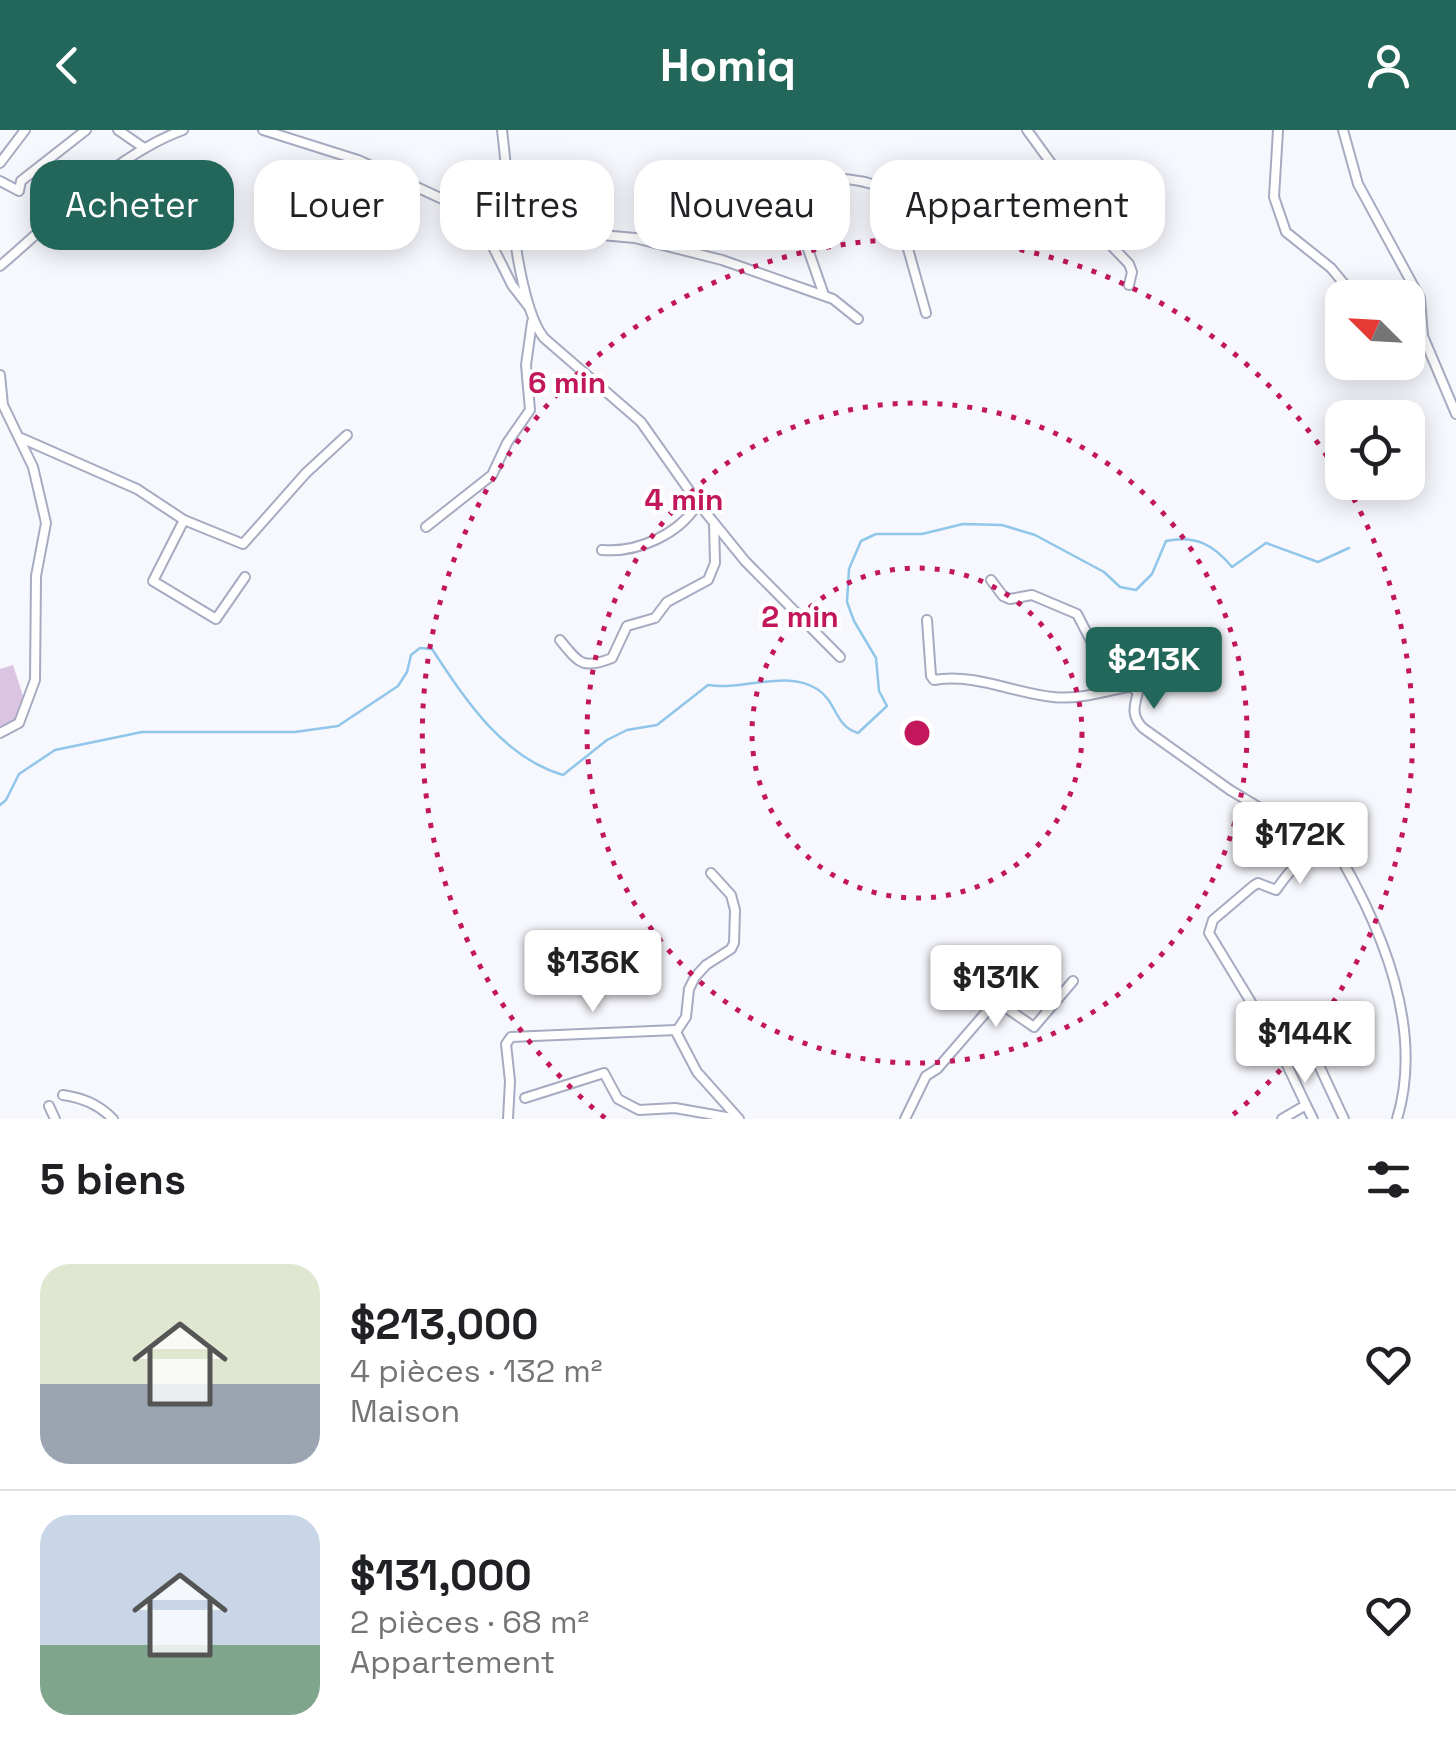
<!DOCTYPE html>
<html lang="fr">
<head>
<meta charset="utf-8">
<style>
  :root { --surface:#fff; --page:#f6f6f6; --text:#202124; --muted:#757577; --line:#e0e0e0; --accent:#226759 }
  body { margin:0; font-family:"Space Grotesk",sans-serif; background:var(--page); color:var(--text); height:100vh; display:flex; flex-direction:column; font-size:38px; white-space:nowrap }
  * { box-sizing:border-box; margin:0 }
  p { font-size:32px; color:var(--muted) }
  .icon { flex:none; width:55px; height:55px; fill:none; stroke:currentColor; stroke-width:2; stroke-linecap:round; stroke-linejoin:round }
  .map { position:relative; height:989px; overflow:hidden }
  .drawer { display:flex; flex-direction:column; background:var(--surface); flex:1 }
  .drawer>* { flex:none }
  .hud { position:absolute; left:30px; top:30px; width:1398px; height:90px; display:flex; gap:20px }
  .needle { width:65px; rotate:294deg }
  .buttons { position:absolute; left:1325px; top:150px; display:grid; gap:20px }
  .buttons a { display:grid; place-items:center; width:100px; height:100px; border-radius:20px; background:var(--surface); box-shadow:0 5px 25px #0003; font-size:50px }
  .price { position:absolute; translate:-50% -85px; padding:0 22px; border-radius:10px; background:#fff; color:#222; font-size:32px; line-height:65px; filter:drop-shadow(0 2px 5px #0008) }
  .price::after { content:''; position:absolute; left:50%; top:60px; width:30px; height:22px; margin-left:-15px; background:inherit; clip-path:polygon(0 0,100% 0,50% 100%) }
  .price.on { background:var(--accent); color:#fff }
  ul { padding:0; list-style:none }
  li { display:flex; align-items:center; gap:30px; height:250px; padding:0 40px }
  li+li { border-top:2px solid var(--line) }
  li span { display:grid; place-items:center; flex:none; width:280px; height:200px; border-radius:30px; color:#555 }
  li>.icon { margin-inline-start:auto }
  span .icon { width:120px; height:120px; fill:#fffc; stroke-width:1 }
  li b { font-size:42px }
  h2 { display:flex; justify-content:space-between; align-items:center; height:120px; padding:0 40px; font-size:42px }
  .tag { padding:0 35px; border-radius:30px; background:var(--surface); box-shadow:0 5px 25px #0003; font-size:35px; line-height:90px }
  .tag.on { background:var(--accent); color:#fff }
  header { display:flex; justify-content:space-between; align-items:center; height:130px; padding:0 40px; background:var(--accent); color:#fff; font-size:45px; font-weight:600 }
  .map>svg:first-child { display:block }
</style>
</head>
<body>
<header><svg class="icon" aria-label="back" viewBox="0 0 24 24"><path d="M15 5l-7 7 7 7"/></svg>Homiq<svg class="icon" aria-label="person" viewBox="0 0 24 24"><circle cx="12" cy="8" r="4"/><path d="M4 21q1-7 8-7t8 7"/></svg></header>
<div class="map">
<svg width="1456" height="989" viewBox="0 0 1456 989">
  <rect width="100%" height="100%" fill="#f7f8fd"/>
  <polygon fill="#dbc3e2" points="13,535 24,569 16,589 0,596 0,539"/>
  <g fill="none" stroke-linecap="round" stroke-linejoin="round">
    <path stroke="#90c6e9" stroke-width="2.5" d="M0 675 6 670 19 644 55 620 142 602H295L338 596 398 556 407 542 411 525 420 518 432 519C465 569 502 627 563 645L607 610 627 600 657 595 708 555C742 561 786 539 817 559 837 571 834 596 858 603L887 576 879 561 876 528 854 491 847 472 849 439 861 411 876 404H922L963 394 1002 395 1035 405 1104 442 1120 457 1136 460 1152 444 1166 411C1195 405 1213 414 1232 437L1266 413 1318 432 1349 418"/>
    <g stroke="#a7abc1" stroke-width="12">
      <g id="street">
        <polyline points="118,0 144,18"/>
        <polyline points="263,0 358,30 501,96 635,108 722,130 833,169 858,189"/>
        <path d="M502 0C508 49 516 173 544 208L641 292 698 373 745 431 840 527"/>
        <polyline points="1027,0 1080,73 1083,86 1129,134 1132,142 1129,155"/>
        <polyline points="1278,0 1274,67 1286,102 1331,138 1350,161 1360,168"/>
        <polyline points="1343,0 1358,54 1420,168 1423,206"/>
        <polyline points="0,33 25,0"/>
        <polyline points="0,51 19,61 21,51 86,0"/>
        <polyline points="478,87 512,155 529,177"/>
        <path d="M0 136C57 88 113 26 183 0"/>
        <path d="M824 165 789 65 797 53C833 46 866 46 898 66L903 101 926 183"/>
        <polyline points="1408,190 1423,206 1456,284"/>
        <polyline points="0,245 3,275 33,337 46,393 36,446 35,550 19,593 0,603"/>
        <polyline points="21,308 137,359 184,390 243,414 306,343 347,305"/>
        <polyline points="184,390 153,451 216,489 245,447"/>
        <polyline points="426,397 492,345 507,313 530,280 526,235 532,192"/>
        <path d="M602 420C638 423 680 404 698 373"/>
        <path d="M991 450 1003 466 1010 469 1032 465 1077 484 1104 536 1138 562C1134 577 1131 586 1143 598L1230 660 1332 721"/>
        <path d="M927 490 931 546 934 550C975 543 1013 563 1053 567 1079 570 1106 561 1132 556"/>
        <path d="M560 510C579 533 582 540 612 528L627 496 655 488 667 472 708 450 715 433 714 393"/>
        <polyline points="711,743 731,765 735,780 734,813 731,819 706,835 695,847 689,859 686,887 676,902 697,942 739,989"/>
        <polyline points="1309,914 1344,989"/>
        <path d="M63 965C83 968 98 974 113 989"/>
        <polyline points="525,968 604,943 618,969 639,980 675,978 737,989"/>
        <path d="M1306 975 1280 920 1209 803 1213 790 1253 756 1258 753 1276 760C1290 740 1319 701 1343 732 1385 806 1423 903 1397 989"/>
        <polyline points="49,976 55,989"/>
        <polyline points="508,989 510,951 506,914 511,907 676,900"/>
        <polyline points="905,989 926,946 937,939 988,880 1005,877 1034,897 1073,851"/>
        <polyline points="1282,989 1306,975 1313,989"/>
      </g>
    </g>
    <use href="#street" stroke="#fff" stroke-width="8"/>
  </g>
  <g fill="none" stroke="#c2185b" stroke-width="5" stroke-dasharray="5 10">
    <circle cx="917" cy="603" r="165"/>
    <circle cx="917" cy="603" r="330"/>
    <path d="M605 988A495 495 0 1 1 1341 348M1346 355A495 495 0 0 1 1229 988"/>
  </g>
  <circle cx="917" cy="603" r="15" fill="#c2185b" stroke="#fff" stroke-width="5"/>
  <g font-size="30" text-anchor="middle" font-weight="bold" fill="#c2185b" stroke="#fff" stroke-width="8" stroke-linejoin="round" paint-order="stroke">
    <text x="567" y="263">6 min</text>
    <text x="684" y="380">4 min</text>
    <text x="800" y="497">2 min</text>
  </g>
</svg>
<div class="buttons">
<a><svg class="needle" viewBox="-14 -14 28 28"><path d="M0-13l5 13h-10z" fill="#e53935"/><path d="M0 13l5-13h-10z" fill="#757577"/></svg></a>
<a><svg class="icon" aria-label="locate" viewBox="0 0 24 24"><circle cx="12" cy="12" r="6"/><path d="M12 2v4M12 18v4M2 12h4M18 12h4"/></svg></a>
</div>
<b class="price on" style="left:1154px;top:582px">$213K</b>
<b class="price" style="left:1300px;top:757px">$172K</b>
<b class="price" style="left:593px;top:885px">$136K</b>
<b class="price" style="left:996px;top:900px">$131K</b>
<b class="price" style="left:1305px;top:956px">$144K</b>
<div class="hud">
<a class="tag on">Acheter</a>
<a class="tag">Louer</a>
<a class="tag">Filtres</a>
<a class="tag">Nouveau</a>
<a class="tag">Appartement</a>
</div>
</div>
<section class="drawer">
<h2>5 biens<svg class="icon" aria-label="filters" viewBox="0 0 24 24"><path d="M4 7h16M4 17h16"/><circle cx="9" cy="7" r="2"/><circle cx="15" cy="17" r="2"/></svg></h2>
<ul>
<li><span style="background:linear-gradient(#dfe7d0 60%,#9aa5b1 0)"><svg class="icon" aria-label="home" viewBox="0 0 24 24"><path d="M3 11l9-7 9 7M6 9v11h12V9"/></svg></span><div><b>$213,000</b><p>4 pièces · 132 m²</p><p>Maison</p></div><svg class="icon" aria-label="heart" viewBox="0 0 24 24"><path d="M12 20l-8-8c-3-5 5-10 8-4 3-6 11-1 8 4z"/></svg></li>
<li><span style="background:linear-gradient(#c9d6e8 65%,#7fa58c 0)"><svg class="icon" aria-label="home" viewBox="0 0 24 24"><path d="M3 11l9-7 9 7M6 9v11h12V9"/></svg></span><div><b>$131,000</b><p>2 pièces · 68 m²</p><p>Appartement</p></div><svg class="icon" aria-label="heart" viewBox="0 0 24 24"><path d="M12 20l-8-8c-3-5 5-10 8-4 3-6 11-1 8 4z"/></svg></li>
</ul>
</section>
</body>
</html>
